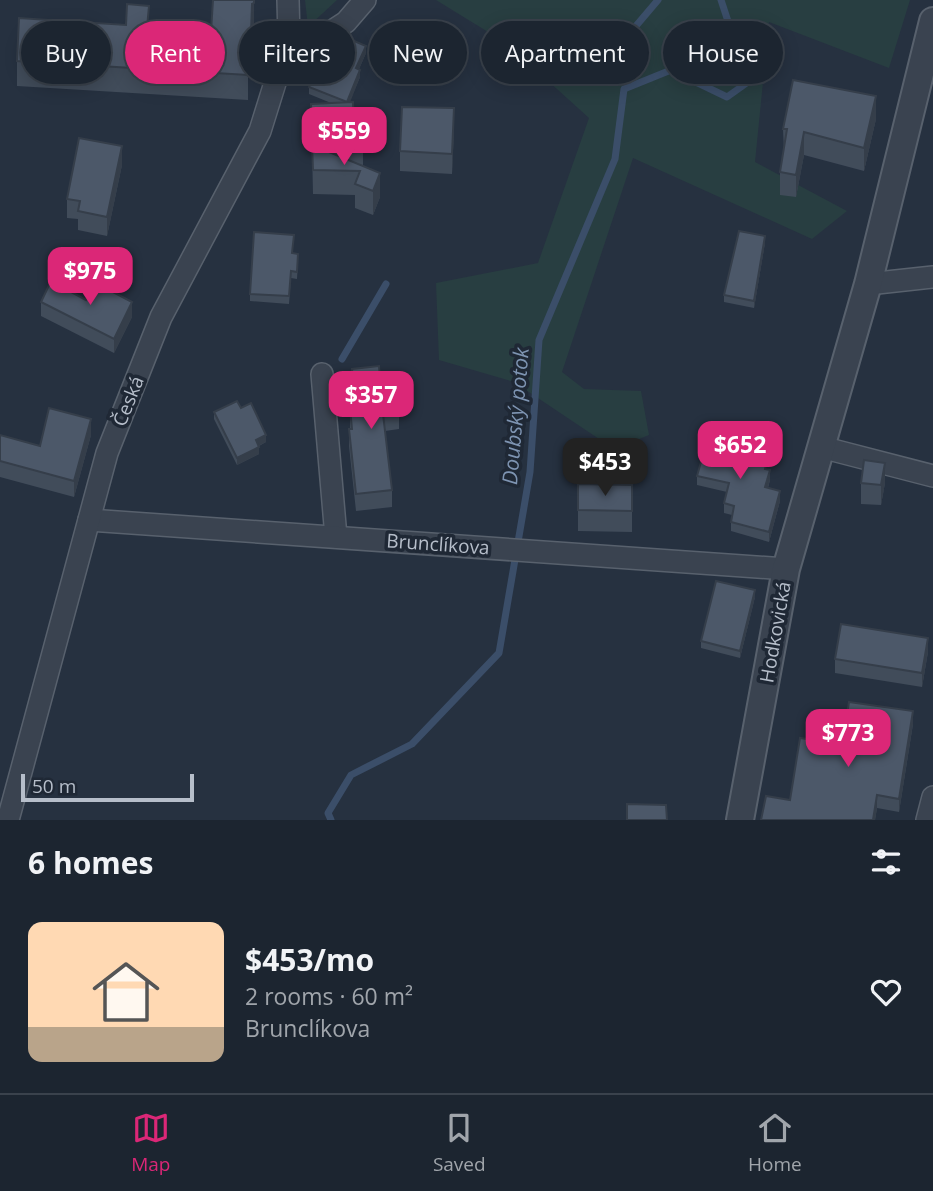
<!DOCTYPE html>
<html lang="en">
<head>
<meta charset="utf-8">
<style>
  :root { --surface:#1c2530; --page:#252d38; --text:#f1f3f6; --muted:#a0a5ab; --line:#3a424c; --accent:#db2777 }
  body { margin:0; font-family:"Open Sans",sans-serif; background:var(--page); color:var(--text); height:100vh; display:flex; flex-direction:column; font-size:26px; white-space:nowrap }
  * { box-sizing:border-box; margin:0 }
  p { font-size:23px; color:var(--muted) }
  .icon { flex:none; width:38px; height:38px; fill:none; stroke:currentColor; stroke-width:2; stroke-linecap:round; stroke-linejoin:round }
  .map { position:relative; height:820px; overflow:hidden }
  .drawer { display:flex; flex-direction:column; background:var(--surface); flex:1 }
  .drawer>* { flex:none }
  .hud { position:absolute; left:21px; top:21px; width:892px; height:63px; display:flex; gap:14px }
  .scale { position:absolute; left:21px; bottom:18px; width:173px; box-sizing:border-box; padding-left:7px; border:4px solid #b6beca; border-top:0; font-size:19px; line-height:24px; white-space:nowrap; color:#b6beca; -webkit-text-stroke:5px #1f2835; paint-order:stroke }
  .price { position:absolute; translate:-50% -60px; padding:0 16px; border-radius:14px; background:var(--accent); color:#fff; font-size:23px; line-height:46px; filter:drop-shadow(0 2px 4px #0008) }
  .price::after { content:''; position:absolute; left:50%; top:42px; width:21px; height:16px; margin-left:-10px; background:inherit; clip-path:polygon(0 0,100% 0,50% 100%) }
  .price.active { background:#222; color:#fff }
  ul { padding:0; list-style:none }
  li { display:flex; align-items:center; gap:21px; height:175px; padding:0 28px }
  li+li { border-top:2px solid var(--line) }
  li span { display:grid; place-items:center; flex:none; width:196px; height:140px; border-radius:14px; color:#555 }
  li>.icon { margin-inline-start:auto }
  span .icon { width:84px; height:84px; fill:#fffc; stroke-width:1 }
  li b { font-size:30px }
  h2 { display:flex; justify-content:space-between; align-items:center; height:84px; padding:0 28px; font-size:30px }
  .chip { padding:0 24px; border-radius:32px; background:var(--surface); box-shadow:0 4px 18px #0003,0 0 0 2px var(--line); font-size:24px; line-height:63px }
  .chip.active { background:var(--accent); color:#fff }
  .menu { display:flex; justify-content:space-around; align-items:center; height:98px; border-top:2px solid var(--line); background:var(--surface); font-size:19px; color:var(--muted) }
  .menu a { display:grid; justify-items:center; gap:4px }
  .menu .active { color:var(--accent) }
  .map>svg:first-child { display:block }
</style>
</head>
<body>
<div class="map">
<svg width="933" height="820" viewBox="0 0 933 820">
  <rect width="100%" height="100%" fill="#263140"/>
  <g fill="#283e41">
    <polygon points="305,0 337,0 308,27"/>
    <polygon points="436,0 910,0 889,68 769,22 755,162 847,211 812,239 633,158 562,372 584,389 641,391 649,435 614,449 514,382 439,360 436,283 538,263 589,118 506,43"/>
  </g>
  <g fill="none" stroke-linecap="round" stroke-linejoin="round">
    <g stroke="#3b4e69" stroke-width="7">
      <polyline points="588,77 602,66 658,0"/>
      <polyline points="342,359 386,284"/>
      <polyline points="331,820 328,813 351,775 412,744 499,653 530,472 539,340 615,159 624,89 671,70 727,97 748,82 721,0"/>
    </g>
    <g stroke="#58616d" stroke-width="24">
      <g id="minor">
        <polyline points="280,65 346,22 365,0"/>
        <polyline points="868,284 933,277"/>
        <polyline points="322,374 336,537"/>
        <polyline points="821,447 933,476"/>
        <polyline points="89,520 786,569"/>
        <polyline points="8,820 107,453 161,317 260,131 289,38 288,0"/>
        <polyline points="927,820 933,797"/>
      </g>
    </g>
    <g stroke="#58616d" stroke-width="30">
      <polyline id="tertiary" points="740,820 786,569 868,284 933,21"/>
    </g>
    <use href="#minor" stroke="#3a4350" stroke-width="21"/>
    <use href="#tertiary" stroke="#3a4350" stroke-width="26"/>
  </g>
  <g fill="#414c5a">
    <polygon points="126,25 211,31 254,28 252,29 251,59 248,58 248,100 17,86 17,61"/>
    <polygon points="366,53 359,69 360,77 349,103 354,124 363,142 363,166 380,197 373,215 355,208 355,195 313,194 311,104 331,103 309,94 309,87"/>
    <polygon points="876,119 864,171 804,155 796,197 780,195 780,172 784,151 783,129"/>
    <polygon points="454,128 452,174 400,171 400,151"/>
    <polygon points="122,165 107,236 78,230 78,219 67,218 67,199"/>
    <polygon points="765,243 754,308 724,302 724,295"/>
    <polygon points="293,253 298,261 297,279 291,278 289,304 250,301 250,294"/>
    <polygon points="86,300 132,317 114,353 41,316 41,302"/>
    <polygon points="352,369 381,389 399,412 399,429 385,431 392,490 392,507 356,511 349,446 349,429 350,429 350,408 354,408 352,386"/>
    <polygon points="241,408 266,442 259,446 259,454 237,465 214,419 214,412"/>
    <polygon points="0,435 40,446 91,435 74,497 0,477"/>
    <polygon points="739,444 736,455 766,469 770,480 768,488 780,501 769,542 731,531 731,522 732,515 724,513 724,503 727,492 697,485 697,476"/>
    <polygon points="861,483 885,483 881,505 861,504"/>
    <polygon points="578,484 632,485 632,532 578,531"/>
    <polygon points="755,597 740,658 701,648 701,641"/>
    <polygon points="928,652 922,687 835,673 835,659"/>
    <polygon points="913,724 899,812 877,808 875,820 761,820 790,800 842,744"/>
  </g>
  <g fill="#353e4a">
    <polygon points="254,3 254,28 252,29 251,59 252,4"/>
    <polygon points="366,46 366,53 356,76 356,68"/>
    <polygon points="360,70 360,77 347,110 347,102"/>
    <polygon points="876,96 876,119 864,171 864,148"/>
    <polygon points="454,108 454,128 452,174 452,154"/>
    <polygon points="804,132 804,155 796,197 796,175"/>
    <polygon points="122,146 122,165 107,236 107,217"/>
    <polygon points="380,173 380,197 373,215 373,191"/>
    <polygon points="765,236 765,243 754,308 754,301"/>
    <polygon points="132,302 132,317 114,353 114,339"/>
    <polygon points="91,419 91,435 74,497 74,481"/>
    <polygon points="739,434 739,444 733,464 733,454"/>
    <polygon points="266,435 266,442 256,447 256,440"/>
    <polygon points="259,447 259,454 237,465 237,458"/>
    <polygon points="885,463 885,483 881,505 881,485"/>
    <polygon points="770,470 770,480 765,497 765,487"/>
    <polygon points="780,491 780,501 769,542 769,532"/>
    <polygon points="755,590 755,597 740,658 740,651"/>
    <polygon points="928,638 928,652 922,687 922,673"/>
    <polygon points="913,711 913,724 899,812 899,799"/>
    <polygon points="877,795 877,808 875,820 873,820"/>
  </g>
  <g fill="#4c5869" stroke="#353e4a" stroke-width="2">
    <polygon points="213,0 254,0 254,3 252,4 251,34 248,33 248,75 17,61 19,18 126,25 127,4 149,6 147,28 211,31"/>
    <polygon points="340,35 366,46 356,68 360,70 347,102 309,87 327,43"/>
    <polygon points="793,80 876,96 864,148 804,132 796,175 780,172 787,129 783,129"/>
    <polygon points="353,102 354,124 362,123 363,142 312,139 311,104"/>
    <polygon points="402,107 454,108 452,154 400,151"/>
    <polygon points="79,138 122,146 107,217 78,211 80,201 67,199"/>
    <polygon points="312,145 380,173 373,191 355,184 360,171 313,170"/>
    <polygon points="739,231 765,236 754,301 724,295"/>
    <polygon points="254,232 294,235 292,253 298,254 297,272 291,271 289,296 250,294"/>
    <polygon points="51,281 86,300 94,282 132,302 114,339 41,302"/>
    <polygon points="379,366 381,389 395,388 399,412 383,414 392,490 356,494 349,429 352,429 350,408 356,407 352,369"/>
    <polygon points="237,401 241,408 251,403 266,435 256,440 259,447 237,458 214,412"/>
    <polygon points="49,408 91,419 74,481 0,461 0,435 40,446"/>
    <polygon points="711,427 739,434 733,454 766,465 765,469 770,470 765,487 780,491 769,532 731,522 734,506 724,503 729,483 697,476"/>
    <polygon points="864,460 885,463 881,485 861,483"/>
    <polygon points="578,484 632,485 632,511 578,510"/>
    <polygon points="716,581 755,590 740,651 701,641"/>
    <polygon points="841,624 928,638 922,673 835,659"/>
    <polygon points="849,702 913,711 899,799 877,795 873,820 761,820 766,796 790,800 800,738 842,744"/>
    <polygon points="627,804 666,805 667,820 627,820"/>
  </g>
  <g text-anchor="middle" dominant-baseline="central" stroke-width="7" stroke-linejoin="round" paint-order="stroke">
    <g font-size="19" fill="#b6beca" stroke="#1f2835">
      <text transform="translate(128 401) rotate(-68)">Česká</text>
      <text transform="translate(438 544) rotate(4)">Brunclíkova</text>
      <text transform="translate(775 632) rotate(-80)">Hodkovická</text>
    </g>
    <g font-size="21" font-style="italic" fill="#7e94b2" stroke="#1f2835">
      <text transform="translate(515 416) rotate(-85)">Doubský potok</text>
    </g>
  </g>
</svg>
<div class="scale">50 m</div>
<b class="price" style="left:344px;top:167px">$559</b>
<b class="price" style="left:90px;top:307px">$975</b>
<b class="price" style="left:371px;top:431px">$357</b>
<b class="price" style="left:740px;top:481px">$652</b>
<b class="price active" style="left:605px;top:498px">$453</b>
<b class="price" style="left:848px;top:769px">$773</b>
<div class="hud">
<a class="chip">Buy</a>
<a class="chip active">Rent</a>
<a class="chip">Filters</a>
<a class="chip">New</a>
<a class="chip">Apartment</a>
<a class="chip">House</a>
</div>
</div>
<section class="drawer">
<h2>6 homes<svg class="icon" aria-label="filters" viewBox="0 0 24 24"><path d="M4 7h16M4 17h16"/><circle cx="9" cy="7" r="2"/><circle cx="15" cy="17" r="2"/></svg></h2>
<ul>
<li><span style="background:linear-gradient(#ffd9b3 75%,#b9a48a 0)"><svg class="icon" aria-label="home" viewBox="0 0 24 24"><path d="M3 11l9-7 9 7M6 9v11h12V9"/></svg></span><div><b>$453/mo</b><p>2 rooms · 60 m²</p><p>Brunclíkova</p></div><svg class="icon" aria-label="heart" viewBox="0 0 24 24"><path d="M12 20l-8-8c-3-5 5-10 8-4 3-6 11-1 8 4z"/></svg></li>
</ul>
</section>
<nav class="menu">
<a class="active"><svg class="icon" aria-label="map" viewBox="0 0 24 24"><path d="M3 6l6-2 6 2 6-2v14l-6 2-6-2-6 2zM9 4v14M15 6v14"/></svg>Map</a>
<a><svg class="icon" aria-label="saved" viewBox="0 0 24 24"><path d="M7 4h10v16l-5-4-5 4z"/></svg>Saved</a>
<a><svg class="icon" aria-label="home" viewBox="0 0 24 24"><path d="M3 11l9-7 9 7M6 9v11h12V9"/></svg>Home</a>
</nav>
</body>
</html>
